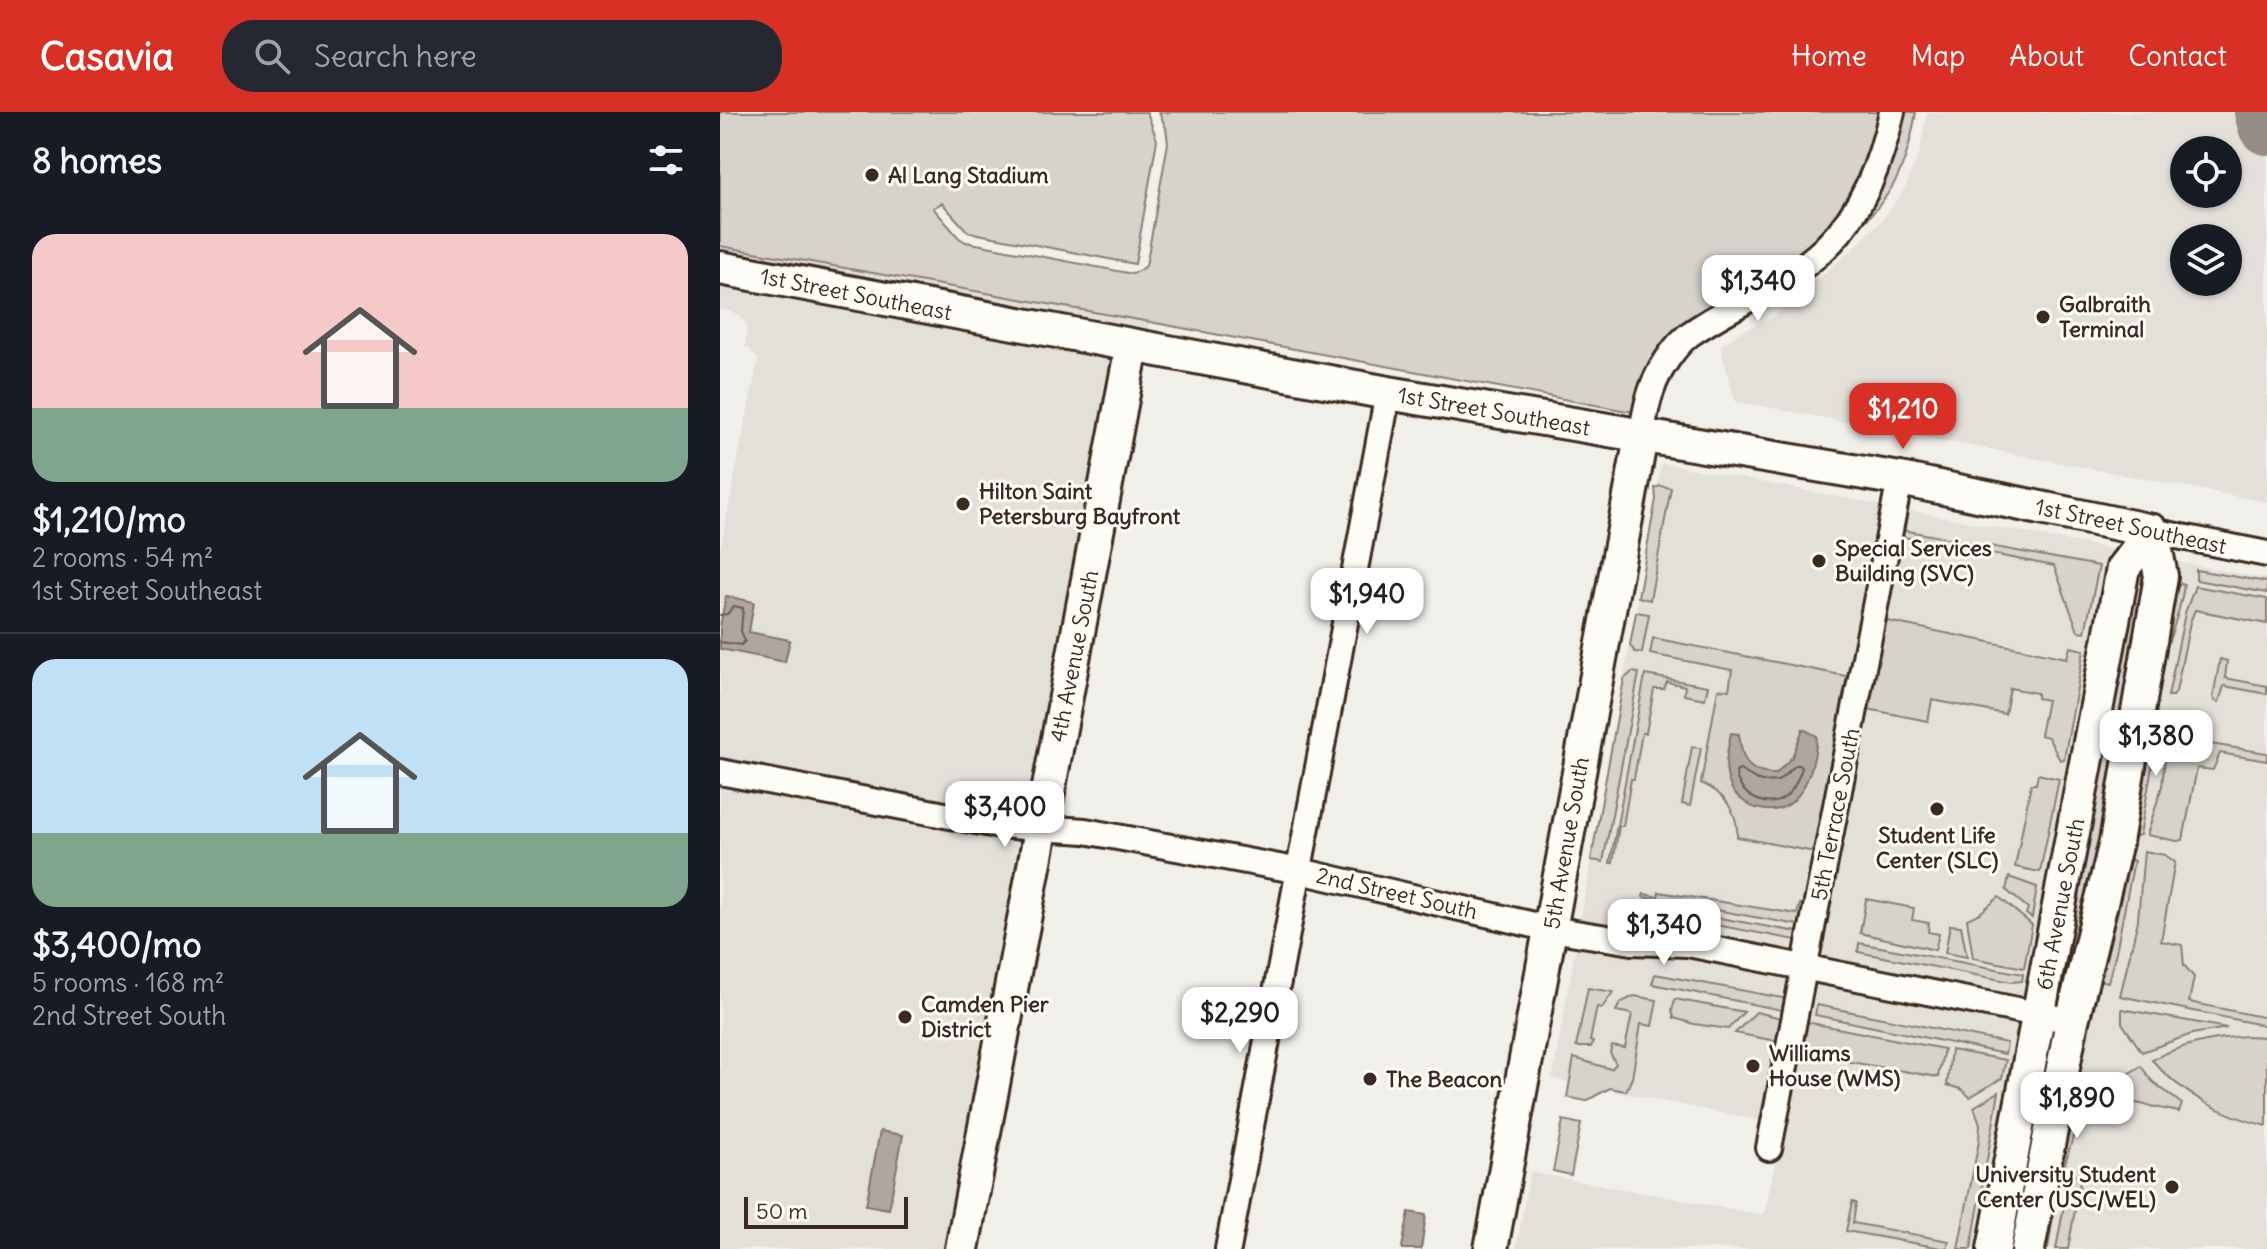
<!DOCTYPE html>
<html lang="en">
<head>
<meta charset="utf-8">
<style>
  :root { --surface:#171b24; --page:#242831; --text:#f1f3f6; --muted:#9ea1a6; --line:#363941; --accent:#d93025 }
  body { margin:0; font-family:Delius,sans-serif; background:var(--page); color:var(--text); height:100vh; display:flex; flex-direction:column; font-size:30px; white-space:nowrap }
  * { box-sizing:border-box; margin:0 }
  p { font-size:26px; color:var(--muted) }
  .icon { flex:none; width:44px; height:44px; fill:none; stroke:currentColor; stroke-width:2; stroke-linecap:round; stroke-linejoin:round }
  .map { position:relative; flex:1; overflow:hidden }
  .panel { display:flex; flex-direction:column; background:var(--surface); width:720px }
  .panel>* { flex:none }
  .fabs { position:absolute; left:1450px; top:24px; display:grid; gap:16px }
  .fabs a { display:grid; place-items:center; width:72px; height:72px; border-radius:50%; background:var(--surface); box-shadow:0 2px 6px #0004; font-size:40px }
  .scale { position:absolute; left:24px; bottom:20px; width:164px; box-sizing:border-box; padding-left:8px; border:4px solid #3b2a1e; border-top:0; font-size:22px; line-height:28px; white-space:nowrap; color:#3b2a1e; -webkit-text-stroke:6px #fdfcf7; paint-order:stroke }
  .price { position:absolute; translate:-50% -68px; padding:0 18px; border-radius:16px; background:#fff; color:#222; font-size:26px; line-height:52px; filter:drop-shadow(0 2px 4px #0008) }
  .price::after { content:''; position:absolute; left:50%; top:48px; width:24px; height:18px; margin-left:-12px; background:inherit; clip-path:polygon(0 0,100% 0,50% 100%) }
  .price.active { background:var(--accent); color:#fff }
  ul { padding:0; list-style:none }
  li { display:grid; align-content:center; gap:16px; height:424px; padding:0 32px }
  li+li { border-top:2px solid var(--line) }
  li span { display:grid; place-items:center; height:248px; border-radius:24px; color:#555 }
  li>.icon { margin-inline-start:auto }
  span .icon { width:144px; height:144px; fill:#fffc; stroke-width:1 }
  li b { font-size:34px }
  h2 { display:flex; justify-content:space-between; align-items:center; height:96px; padding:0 32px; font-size:34px }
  header { display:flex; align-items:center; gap:48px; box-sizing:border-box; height:112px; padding:0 40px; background:var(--accent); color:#fff }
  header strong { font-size:38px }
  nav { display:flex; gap:44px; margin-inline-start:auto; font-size:28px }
  .search { width:560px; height:72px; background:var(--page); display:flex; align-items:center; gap:20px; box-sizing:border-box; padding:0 28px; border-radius:32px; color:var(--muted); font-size:30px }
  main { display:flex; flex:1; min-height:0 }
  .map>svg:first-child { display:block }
</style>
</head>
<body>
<header>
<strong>Casavia</strong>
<div class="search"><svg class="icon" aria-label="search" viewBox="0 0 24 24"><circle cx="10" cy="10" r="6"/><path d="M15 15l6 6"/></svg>Search here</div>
<nav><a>Home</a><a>Map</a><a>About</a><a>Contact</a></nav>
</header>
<main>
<section class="panel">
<h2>8 homes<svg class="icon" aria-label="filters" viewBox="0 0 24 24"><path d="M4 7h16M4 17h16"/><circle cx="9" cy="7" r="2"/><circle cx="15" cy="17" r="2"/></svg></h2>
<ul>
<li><span style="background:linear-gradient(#f6c9c9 70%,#7fa58c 0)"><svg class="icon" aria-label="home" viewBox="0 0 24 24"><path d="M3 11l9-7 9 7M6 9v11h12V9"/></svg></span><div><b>$1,210/mo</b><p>2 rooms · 54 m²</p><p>1st Street Southeast</p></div></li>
<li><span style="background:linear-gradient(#bfe0f5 70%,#7fa58c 0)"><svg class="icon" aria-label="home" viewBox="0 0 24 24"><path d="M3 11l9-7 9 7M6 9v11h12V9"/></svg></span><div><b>$3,400/mo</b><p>5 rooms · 168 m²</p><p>2nd Street South</p></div></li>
</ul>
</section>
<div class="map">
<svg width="1547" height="1137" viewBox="0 0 1547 1137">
  <rect width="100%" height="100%" fill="#f1efea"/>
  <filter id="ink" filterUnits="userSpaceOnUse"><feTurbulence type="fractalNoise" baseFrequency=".0125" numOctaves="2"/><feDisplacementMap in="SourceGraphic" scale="16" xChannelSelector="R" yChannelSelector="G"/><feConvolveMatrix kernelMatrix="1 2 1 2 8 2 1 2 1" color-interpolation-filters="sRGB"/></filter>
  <g filter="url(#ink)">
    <g fill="#e3e0da" fill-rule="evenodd">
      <path d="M1207 0H1547V390L1015 289 1000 234 1022 219 1053 205 1134 136 1162 108 1184 78 1200 39ZM1508 38V82H1464V38ZM1508 126V170H1464V126Z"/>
      <polygon points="0,134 430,210 427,225 0,144"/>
      <polygon points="0,167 398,242 310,707 0,649 0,438 38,247 29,236 25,235 27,213 15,201 0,197"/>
      <polygon points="942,351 1547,467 1547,1137 796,1137 810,1060 1044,1103 1063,1013 832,967"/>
      <polygon points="0,672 306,729 229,1137 0,1137"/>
    </g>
    <g fill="#d7d2cc" stroke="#897e75" stroke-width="2">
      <path d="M0 0H427L437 28 415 152 248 120 222 91 213 96 239 126 246 130 413 162 426 154 448 31 446 16 439 0H1159C1149 46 1133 90 1099 125 1059 166 1004 183 960 215 935 233 920 271 913 300L430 210 0 134Z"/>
      <path d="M1185 0H1196C1187 53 1176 79 1138 117 1163 78 1175 45 1185 0Z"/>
      <polygon points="940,374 951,376 930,488 918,485 936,387 935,376"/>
      <polygon points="1177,417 1379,454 1365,520 1358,519 1334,454 1179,424"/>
      <polygon points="1476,458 1547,470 1547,481 1476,468"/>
      <path d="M1461 471 1464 472C1461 508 1439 540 1440 577L1434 576 1453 481Z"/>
      <polygon points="1475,474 1547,487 1547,512 1475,498 1470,510 1456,580 1453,584 1448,584 1465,501"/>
      <polygon points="1406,488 1421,492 1407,562 1409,610 1351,860 1346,865 1335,862"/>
      <polygon points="916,500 929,502 922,541 915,540 910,533"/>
      <polygon points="1162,508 1347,546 1350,535 1364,538 1344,647 1340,648 1328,625 1320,623 1327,588 1317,586 1317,581 1290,576 1285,602 1212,588 1208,609 1147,597"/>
      <path d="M933 526 1131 565 1100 741 1017 725C1019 700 1003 680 981 671L998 577 1009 578 1012 558 930 542Z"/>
      <polygon points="1500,547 1507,549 1505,566 1547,574 1547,582 1504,574 1499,590 1495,589 1493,585"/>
      <polygon points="912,560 919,561 883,750 871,748 904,567"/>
      <polygon points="925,563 988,574 985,587 964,583 965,574 947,570 944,577 934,577 926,621 922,621 914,667 911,667 903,714 899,714 893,751 890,751"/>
      <polygon points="1428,607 1439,610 1439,615 1420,723 1416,724 1413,719"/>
      <polygon points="1447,625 1547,641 1547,649 1500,641 1493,658 1477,656 1463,728 1457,729 1427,723 1442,674"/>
      <polygon points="972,635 981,636 970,694 962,692"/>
      <polygon points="1318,662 1339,667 1320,760 1295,755 1311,672 1316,672"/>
      <polygon points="1424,739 1445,743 1455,750 1441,829 1462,833 1464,853 1474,865 1469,890 1547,906 1547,914 1400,884 1418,808"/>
      <polygon points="1401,744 1414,749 1396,840 1388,870 1369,866"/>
      <polygon points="1289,765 1317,775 1312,806 1306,802 1308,796 1286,778"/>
      <polygon points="939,780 1077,802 1080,792 1088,794 1084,814 923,785 924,782 938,785"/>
      <polygon points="1279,785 1312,813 1304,856 1253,846 1247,807 1260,801"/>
      <polygon points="1146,787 1194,796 1192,808 1209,811 1208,820 1219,822 1215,838 1140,821"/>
      <polygon points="922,792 1083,821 1076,828 921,799"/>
      <polygon points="1230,813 1241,814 1247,845 1225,841"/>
      <polygon points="1139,831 1303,862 1302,869 1291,870 1138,840"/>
      <polygon points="935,862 1073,888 1071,900 932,872"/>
      <polygon points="868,876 893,880 882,896 877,895 870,929 873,930 871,935 856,935"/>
      <polygon points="914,884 937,888 932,914 921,912 912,966 906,979 890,976 866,989 847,985 854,946 891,957 896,952 890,941 892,934 905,936 912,902 896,899 900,891"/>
      <polygon points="955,887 1024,900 1008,917 974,912 954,906 952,898"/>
      <polygon points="1097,893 1287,931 1285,942 1095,903"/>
      <polygon points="1402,897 1507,916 1472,922 1422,940 1402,911"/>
      <polygon points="1036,900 1066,907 1061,930 1015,921"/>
      <polygon points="1086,910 1224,937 1218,965 1078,941"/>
      <path d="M1526 924 1547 925V1014C1504 1004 1461 982 1432 948 1461 932 1493 926 1526 924Z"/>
      <polygon points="1231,938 1286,948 1282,966 1250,985 1241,977 1227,973"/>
      <polygon points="1421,954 1432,969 1462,992 1459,1000 1382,984 1395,970"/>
      <polygon points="1279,980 1251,1137 1238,1137 1259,1029 1260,1012 1254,995"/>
      <polygon points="1344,996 1361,999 1337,1078 1328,1137 1318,1137"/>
      <polygon points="843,1008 861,1012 851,1063 833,1059"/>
      <polygon points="1353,1063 1361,1065 1348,1137 1336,1137 1345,1088"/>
      <polygon points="1132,1090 1136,1091 1133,1111 1229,1129 1227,1137 1126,1119"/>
    </g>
    <g fill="#aea69f" stroke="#80746b" stroke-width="2">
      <polygon points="6,484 34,490 29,520 70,528 65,550 0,537 0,514"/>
      <path d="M1083 617 1097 624C1095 652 1083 701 1047 698 1039 697 1035 697 1029 693 1020 687 1012 681 1009 670 1003 654 1008 637 1011 621L1019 622C1022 648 1027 662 1056 662L1072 645Z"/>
      <polygon points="160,1019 183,1023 169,1097 146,1093"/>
      <polygon points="689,1100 706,1103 701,1137 683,1137 682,1135"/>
    </g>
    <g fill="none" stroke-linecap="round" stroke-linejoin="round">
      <g stroke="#695c52" stroke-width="2">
        <polyline points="0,503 7,502 14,494 23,496 21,519 25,529 21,533 0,530"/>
        <path d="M1076 653H1080L1082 656C1078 667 1074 678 1065 685 1047 700 1017 682 1016 660L1020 658 1041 670 1058 669Z"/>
      </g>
      <polyline stroke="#968c84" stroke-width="58" points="1543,0 1547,14"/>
      <g stroke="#3b2a1e" stroke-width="30">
        <g id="street">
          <path d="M921 325C924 309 926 292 932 277 938 259 955 233 970 222 1014 191 1065 174 1105 136 1143 99 1161 50 1172 0"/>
          <polyline points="1432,419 1547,442"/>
          <polyline points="0,660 277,713 365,719 580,759 831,817 912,830 968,832 1352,909"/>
          <polyline points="1049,1036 1180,367"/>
          <polyline points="508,1137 668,281"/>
        </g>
      </g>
      <g stroke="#3b2a1e" stroke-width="38">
        <g id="secondary">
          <polyline points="0,156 668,281 1180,367 1432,419"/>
          <polyline points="242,1137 412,234"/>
          <polyline points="771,1137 921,325"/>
          <polyline points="1274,1137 1403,456 1432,419"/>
          <polyline points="1308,1137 1352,909 1396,730 1441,464 1432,419"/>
        </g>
      </g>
      <use href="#street" stroke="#fdfcf7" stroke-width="24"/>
      <use href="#secondary" stroke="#fdfcf7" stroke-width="32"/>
    </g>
  </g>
  <g fill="#3b2a1e" stroke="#fdfcf7" stroke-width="3">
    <circle cx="152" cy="63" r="8"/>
    <circle cx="1323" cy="205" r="8"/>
    <circle cx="243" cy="392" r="8"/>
    <circle cx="1099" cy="449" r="8"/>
    <circle cx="1217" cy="697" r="8"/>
    <circle cx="185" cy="905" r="8"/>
    <circle cx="1033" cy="954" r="8"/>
    <circle cx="650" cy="967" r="8"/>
    <circle cx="1452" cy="1075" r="8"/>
  </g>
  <g text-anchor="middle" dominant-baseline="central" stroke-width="6" stroke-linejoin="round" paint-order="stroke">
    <g font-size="22" font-weight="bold" fill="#3b2a1e" stroke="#fdfcf7" text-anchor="start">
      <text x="168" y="63">Al Lang Stadium</text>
      <text x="1339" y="192">Galbraith<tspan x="1339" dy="25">Terminal</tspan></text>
      <text x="259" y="379">Hilton Saint<tspan x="259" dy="25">Petersburg Bayfront</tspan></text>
      <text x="1115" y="436">Special Services<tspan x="1115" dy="25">Building (SVC)</tspan></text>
      <text x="1217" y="723" text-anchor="middle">Student Life<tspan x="1217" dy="25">Center (SLC)</tspan></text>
      <text x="201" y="892">Camden Pier<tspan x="201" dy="25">District</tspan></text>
      <text x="1049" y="941">Williams<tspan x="1049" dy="25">House (WMS)</tspan></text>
      <text x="666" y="967">The Beacon</text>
      <text x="1436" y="1062" text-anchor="end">University Student<tspan x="1436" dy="25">Center (USC/WEL)</tspan></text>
    </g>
    <g font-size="22" fill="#3b2a1e" stroke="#fdfcf7">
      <text transform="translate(136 182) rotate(11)">1st Street Southeast</text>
      <text transform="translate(774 299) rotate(10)">1st Street Southeast</text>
      <text transform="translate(1411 414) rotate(12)">1st Street Southeast</text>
      <text transform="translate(354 544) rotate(-79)">4th Avenue South</text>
      <text transform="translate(1115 702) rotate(-79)">5th Terrace South</text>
      <text transform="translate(846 731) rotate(-80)">5th Avenue South</text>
      <text transform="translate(677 781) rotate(13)">2nd Street South</text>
      <text transform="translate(1340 792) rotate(-79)">6th Avenue South</text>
    </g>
  </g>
</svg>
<div class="fabs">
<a><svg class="icon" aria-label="locate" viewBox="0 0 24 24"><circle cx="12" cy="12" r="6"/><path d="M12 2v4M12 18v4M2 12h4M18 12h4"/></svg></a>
<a><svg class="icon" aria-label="layers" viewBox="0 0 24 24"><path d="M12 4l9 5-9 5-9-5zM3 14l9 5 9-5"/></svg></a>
</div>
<div class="scale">50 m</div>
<b class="price" style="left:1038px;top:211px">$1,340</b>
<b class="price active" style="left:1183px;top:339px">$1,210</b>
<b class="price" style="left:647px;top:524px">$1,940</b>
<b class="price" style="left:1436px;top:666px">$1,380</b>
<b class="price" style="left:285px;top:737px">$3,400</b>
<b class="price" style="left:944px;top:855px">$1,340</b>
<b class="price" style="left:520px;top:943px">$2,290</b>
<b class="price" style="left:1357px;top:1028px">$1,890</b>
</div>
</main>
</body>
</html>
